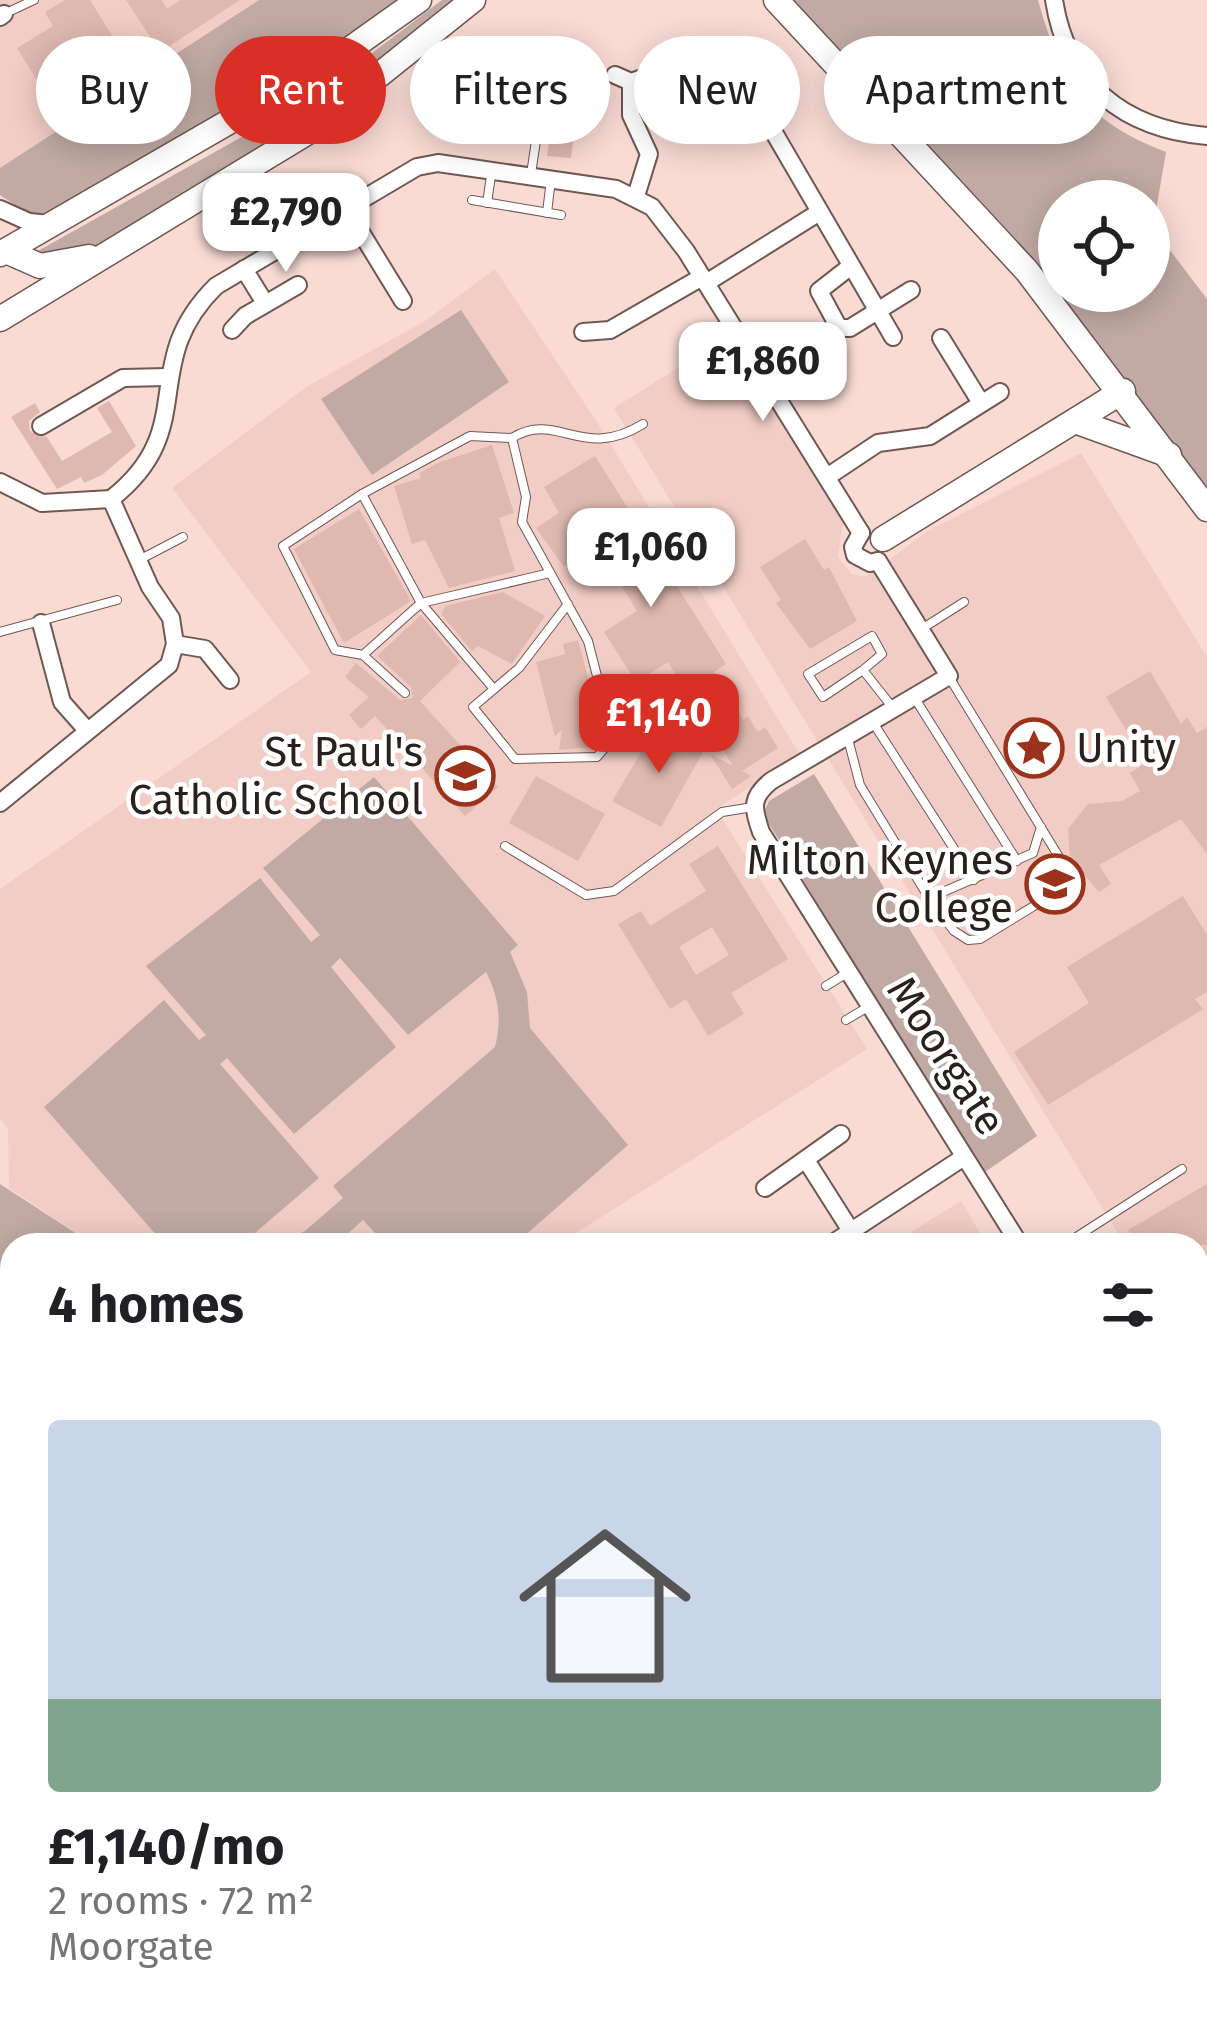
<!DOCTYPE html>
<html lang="en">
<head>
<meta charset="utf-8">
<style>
  :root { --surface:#fff; --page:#f2f2f2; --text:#202124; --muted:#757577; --line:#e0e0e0; --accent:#d93025 }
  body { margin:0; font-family:"Fira Sans",sans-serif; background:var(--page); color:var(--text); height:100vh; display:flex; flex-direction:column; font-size:45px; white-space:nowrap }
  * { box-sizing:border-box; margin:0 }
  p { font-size:39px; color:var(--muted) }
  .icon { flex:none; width:66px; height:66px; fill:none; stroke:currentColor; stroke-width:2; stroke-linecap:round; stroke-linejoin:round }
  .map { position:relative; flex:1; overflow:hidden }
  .side { position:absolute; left:0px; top:1233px; width:1209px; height:804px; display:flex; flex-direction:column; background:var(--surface); border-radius:36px 36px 0 0; box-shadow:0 6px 30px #0003 }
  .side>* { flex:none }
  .top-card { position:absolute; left:36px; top:36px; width:1137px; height:108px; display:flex; gap:24px }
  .buttons { position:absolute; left:1038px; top:180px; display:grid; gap:24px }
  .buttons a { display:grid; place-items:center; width:132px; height:132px; border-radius:50%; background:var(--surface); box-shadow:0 6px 30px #0003; font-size:60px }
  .price { position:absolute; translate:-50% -102px; padding:0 27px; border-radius:24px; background:#fff; color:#222; font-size:39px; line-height:78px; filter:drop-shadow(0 3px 6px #0008) }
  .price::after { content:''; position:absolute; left:50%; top:72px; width:36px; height:27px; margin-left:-18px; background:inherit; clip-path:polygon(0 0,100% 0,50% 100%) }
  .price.selected { background:var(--accent); color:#fff }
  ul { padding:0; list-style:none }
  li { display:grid; align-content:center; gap:24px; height:636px; padding:0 48px }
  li+li { border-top:3px solid var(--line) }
  li span { display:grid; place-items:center; height:372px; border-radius:12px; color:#555 }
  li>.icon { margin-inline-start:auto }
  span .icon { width:216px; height:216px; fill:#fffc; stroke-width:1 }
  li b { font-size:51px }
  h2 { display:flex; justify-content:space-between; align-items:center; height:144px; padding:0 48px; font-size:51px }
  .pill { padding:0 42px; border-radius:54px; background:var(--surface); box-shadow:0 6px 30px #0003; font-size:42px; line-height:108px }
  .pill.selected { background:var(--accent); color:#fff }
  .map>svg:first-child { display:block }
</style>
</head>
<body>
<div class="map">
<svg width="1207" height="2037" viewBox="0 0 1207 2037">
  <rect width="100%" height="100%" fill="#f9dbd4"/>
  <g fill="#f2cdc5">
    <polygon points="0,0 287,0 0,189"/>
    <polygon points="495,269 597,422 800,755 716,809 867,1049 557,1245 94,1245 9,1188 8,1129 0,1118 0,889 311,672 172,488 306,387 425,321"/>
    <polygon points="719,342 741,372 751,374 838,511 843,522 838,557 852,574 865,577 928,531 1081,453 1207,657 1207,1377 1197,1361 1197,1245 1125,1245 614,408"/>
    <polygon points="961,1201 987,1245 890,1245"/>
    <polygon points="1207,1518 1207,2037 1060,2037 1055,2025 1197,2025 1197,1524"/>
  </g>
  <g fill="#c1aaa4" fill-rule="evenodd">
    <polygon points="259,0 409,0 339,40 305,72 54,213 27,213 0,195 0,168"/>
    <polygon points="442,0 458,0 282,135 105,242 84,254 36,252 256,129 359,63"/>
    <path d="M787 0H1038C1061 82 1085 121 1166 152L1153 228 1207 299V492ZM1059 201H1149V291H1059Z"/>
    <polygon points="461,310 509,382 372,475 321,399"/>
    <polygon points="814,774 1037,1136 982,1174 763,814 769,801"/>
    <path d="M374 777 518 945 510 952 527 992 530 1028 628 1145 514 1245H386L363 1220 335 1245H274L305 1231 343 1198 333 1186 495 1047C502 1020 499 997 486 972L408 1035 340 958 331 967 396 1047 294 1134 227 1058 220 1064 319 1178 241 1245H165L44 1107 164 1000 199 1040 206 1035 146 966 260 878 311 942 320 935 263 868Z"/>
    <polygon points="0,1184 94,1245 12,1245 12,1382 0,1381"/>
    <polygon points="1197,1612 1207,1649 1207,1819 1197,1830 1197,1787 1206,1750 1197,1709"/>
    <polygon points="88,2025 233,2025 336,2033 337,2025 351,2025 350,2037 86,2037"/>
  </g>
  <g fill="#dfb9b0" fill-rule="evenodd">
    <polygon points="65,0 90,0 132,68 71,105 56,80 42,88 17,48 53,26 45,12"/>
    <polygon points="126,0 162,0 167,9 181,0 240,0 160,52"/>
    <polygon points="554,108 577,111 571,158 547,156"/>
    <polygon points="109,401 136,446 102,475 84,483 81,477 57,489 11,417 35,403 40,412 29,421 30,431 47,437 62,461 112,432 97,408"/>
    <polygon points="492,445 514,513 499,518 515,571 449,588 425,540 412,544 394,486 421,478 419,473 440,462"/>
    <polygon points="595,456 726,664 714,672 743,720 748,716 758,732 765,727 778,748 742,771 751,776 732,789 710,754 733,766 668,662 636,682 604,632 637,611 618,580 628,574 606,541 564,567 536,528 559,513 544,487"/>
    <polygon points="359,509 411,601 344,643 294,549"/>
    <polygon points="805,539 824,570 829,567 857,621 810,649 776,603 781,600 760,567"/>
    <polygon points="503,592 545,616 512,664 478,646 472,651 441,614 445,606"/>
    <polygon points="421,615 460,662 420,701 498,787 465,816 375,716 361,729 349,715 369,697 345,677 356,663 400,700 412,698 411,687 377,656"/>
    <polygon points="578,640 604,736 595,747 559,750 562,730 555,736 536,662 565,654 563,644"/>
    <polygon points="1150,671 1181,724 1187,717 1197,733 1207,727 1207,854 1181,819 1099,865 1111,884 1099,892 1070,858 1068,829 1088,804 1122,801 1140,791 1130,773 1146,763 1106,697"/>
    <polygon points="658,724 704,750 661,827 612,801"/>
    <polygon points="536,776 605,814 578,861 509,823"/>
    <path d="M718 846 788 959 731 993 744 1014 708 1036 686 999 670 1009 618 924 641 911 650 926 706 891 689 864ZM712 927 729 955 696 975 679 947Z"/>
    <polygon points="1183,896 1207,935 1207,992 1195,999 1203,1009 1048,1105 1014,1052 1089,1003 1067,967"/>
    <polygon points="1207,1184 1207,1245 1138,1245 1128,1230"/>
  </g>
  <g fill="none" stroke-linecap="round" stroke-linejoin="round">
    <g stroke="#705751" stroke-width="10">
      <g id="lane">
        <polyline points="4,14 34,0"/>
        <polyline points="655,74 705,64"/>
        <polyline points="531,174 540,114"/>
        <polyline points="472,200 561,215"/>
        <polyline points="487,203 492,169"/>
        <polyline points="547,213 551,179"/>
        <polyline points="362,494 421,603 493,688"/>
        <polyline points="139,560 183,537"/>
        <path d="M568 604 519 668 473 707 515 759 597 757 613 738 588 641 522 522 526 497 512 438C557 410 582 462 643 424"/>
        <polyline points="920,630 964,602"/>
        <polyline points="0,632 117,600"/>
        <polyline points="363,655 421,603 550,573"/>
        <polyline points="863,670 882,654 872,636 808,674 823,697 863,670 893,708"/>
        <polyline points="405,693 363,655 335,650 283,546 362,494 470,436 512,438"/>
        <polyline points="914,697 1017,861"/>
        <polyline points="605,707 633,699 714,747"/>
        <polyline points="872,721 974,880"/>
        <polyline points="847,735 860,785 929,898 954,931 968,940 980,939 1065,887 1067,870 949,677"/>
        <polyline points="505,846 586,895 614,891 722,812 753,807"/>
        <polyline points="929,898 1033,853 1041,827"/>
        <polyline points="826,986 847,973"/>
        <polyline points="846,1020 868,1007"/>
        <polyline points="1064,1245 1182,1169"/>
        <polyline points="1197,1441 1207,1459"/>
      </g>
    </g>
    <g stroke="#705751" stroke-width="20">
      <g id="street">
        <path d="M1054 0C1067 84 1124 129 1207 136"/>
        <polyline points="0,17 4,14"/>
        <polyline points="615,75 631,82 654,74"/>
        <polyline points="631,82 631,115 649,154 636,196"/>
        <polyline points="755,100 893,337"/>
        <polyline points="346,208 403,301"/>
        <polyline points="0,209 29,222 50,224"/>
        <polyline points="851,266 819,291 839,328 850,328 911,290"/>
        <polyline points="244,269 265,303"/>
        <polyline points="706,283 818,213"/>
        <polyline points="232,330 245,316 298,285"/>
        <polyline points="583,332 610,330 702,277"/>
        <polyline points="941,338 981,403"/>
        <polyline points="41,426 123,378 167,377"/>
        <polyline points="827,477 878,443 930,436 1000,392"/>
        <path d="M0 482 42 503 111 499C202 428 136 365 216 286L417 167 438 163 616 189 652 207 686 251 861 533"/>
        <polyline points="861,533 853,547 855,555 870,563 878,561"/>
        <path d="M878 561 949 676 771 781C750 798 753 808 761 832L1020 1245"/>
        <polyline points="41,623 62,702 85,728"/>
        <polyline points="175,644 205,649 230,680"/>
        <polyline points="0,803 169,665 175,644 171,618 150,587 111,499"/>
        <polyline points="806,1160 851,1231"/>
        <polyline points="765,1188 841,1134"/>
        <polyline points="830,1245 964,1157"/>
        <polyline points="1197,1497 1207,1492"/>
        <polyline points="0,1502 12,1502"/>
        <polyline points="0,1700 12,1701"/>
        <polyline points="0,1902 12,1902"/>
        <polyline points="356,2037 357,2025"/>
        <polyline points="680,2037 681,2025"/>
      </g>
    </g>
    <g stroke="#705751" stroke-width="27">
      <g id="secondary">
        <polyline points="776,0 1027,271 1207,509"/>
        <polyline points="6,251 40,266 89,257"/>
        <polyline points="0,254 329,64 419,0"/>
        <polyline points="0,319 308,132 473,0"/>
        <polyline points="1075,421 1169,455"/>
        <polyline points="883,539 1123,391"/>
      </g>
    </g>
    <use href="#lane" stroke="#fff" stroke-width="8"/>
    <use href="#street" stroke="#fff" stroke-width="16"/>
    <use href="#secondary" stroke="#fff" stroke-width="24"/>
  </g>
  <defs>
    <g id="sight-ring" transform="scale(3)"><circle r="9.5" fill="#fff" stroke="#9b321c" stroke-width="1.5"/><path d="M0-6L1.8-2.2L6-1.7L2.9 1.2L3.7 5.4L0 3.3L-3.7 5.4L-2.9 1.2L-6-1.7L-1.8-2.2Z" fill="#9b321c"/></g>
    <g id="school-ring" transform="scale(3)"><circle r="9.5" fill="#fff" stroke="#9b321c" stroke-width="1.5"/><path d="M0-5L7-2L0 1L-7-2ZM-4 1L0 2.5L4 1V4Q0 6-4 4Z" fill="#9b321c"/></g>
    <g id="university-ring" transform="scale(3)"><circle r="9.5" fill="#fff" stroke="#9b321c" stroke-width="1.5"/><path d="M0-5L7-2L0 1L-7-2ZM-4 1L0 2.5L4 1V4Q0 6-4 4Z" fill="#9b321c"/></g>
  </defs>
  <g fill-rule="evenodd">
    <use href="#sight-ring" x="1034" y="748"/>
    <use href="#school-ring" x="465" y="776"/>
    <use href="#university-ring" x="1055" y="884"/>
  </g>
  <g text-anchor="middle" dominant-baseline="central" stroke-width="9" stroke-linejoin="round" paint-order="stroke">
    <g font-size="42" fill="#2a201d" stroke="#fff" text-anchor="end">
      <text x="1076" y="748" text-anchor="start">Unity</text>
      <text x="423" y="752">St Paul's<tspan x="423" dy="48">Catholic School</tspan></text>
      <text x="1013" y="860">Milton Keynes<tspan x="1013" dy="48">College</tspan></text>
    </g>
    <g font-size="42" fill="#2a201d" stroke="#fff">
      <text transform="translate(946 1056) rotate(57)">Moorgate</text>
    </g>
  </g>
</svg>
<div class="buttons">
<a><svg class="icon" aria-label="locate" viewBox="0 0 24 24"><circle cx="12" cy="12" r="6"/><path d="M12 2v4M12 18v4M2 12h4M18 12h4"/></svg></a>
</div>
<b class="price" style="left:286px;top:275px">£2,790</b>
<b class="price" style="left:763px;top:424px">£1,860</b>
<b class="price" style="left:651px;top:610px">£1,060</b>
<b class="price selected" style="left:659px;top:776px">£1,140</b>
<div class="top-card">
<a class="pill">Buy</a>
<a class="pill selected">Rent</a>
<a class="pill">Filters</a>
<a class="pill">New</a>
<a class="pill">Apartment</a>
</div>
<section class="side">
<h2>4 homes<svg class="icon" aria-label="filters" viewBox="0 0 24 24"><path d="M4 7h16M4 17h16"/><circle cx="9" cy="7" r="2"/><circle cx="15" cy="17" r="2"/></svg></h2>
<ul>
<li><span style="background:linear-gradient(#c9d6e8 75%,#7fa58c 0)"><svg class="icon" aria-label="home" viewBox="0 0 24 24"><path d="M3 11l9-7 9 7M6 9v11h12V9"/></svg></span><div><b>£1,140/mo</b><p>2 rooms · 72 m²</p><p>Moorgate</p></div></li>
</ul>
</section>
</div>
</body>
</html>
